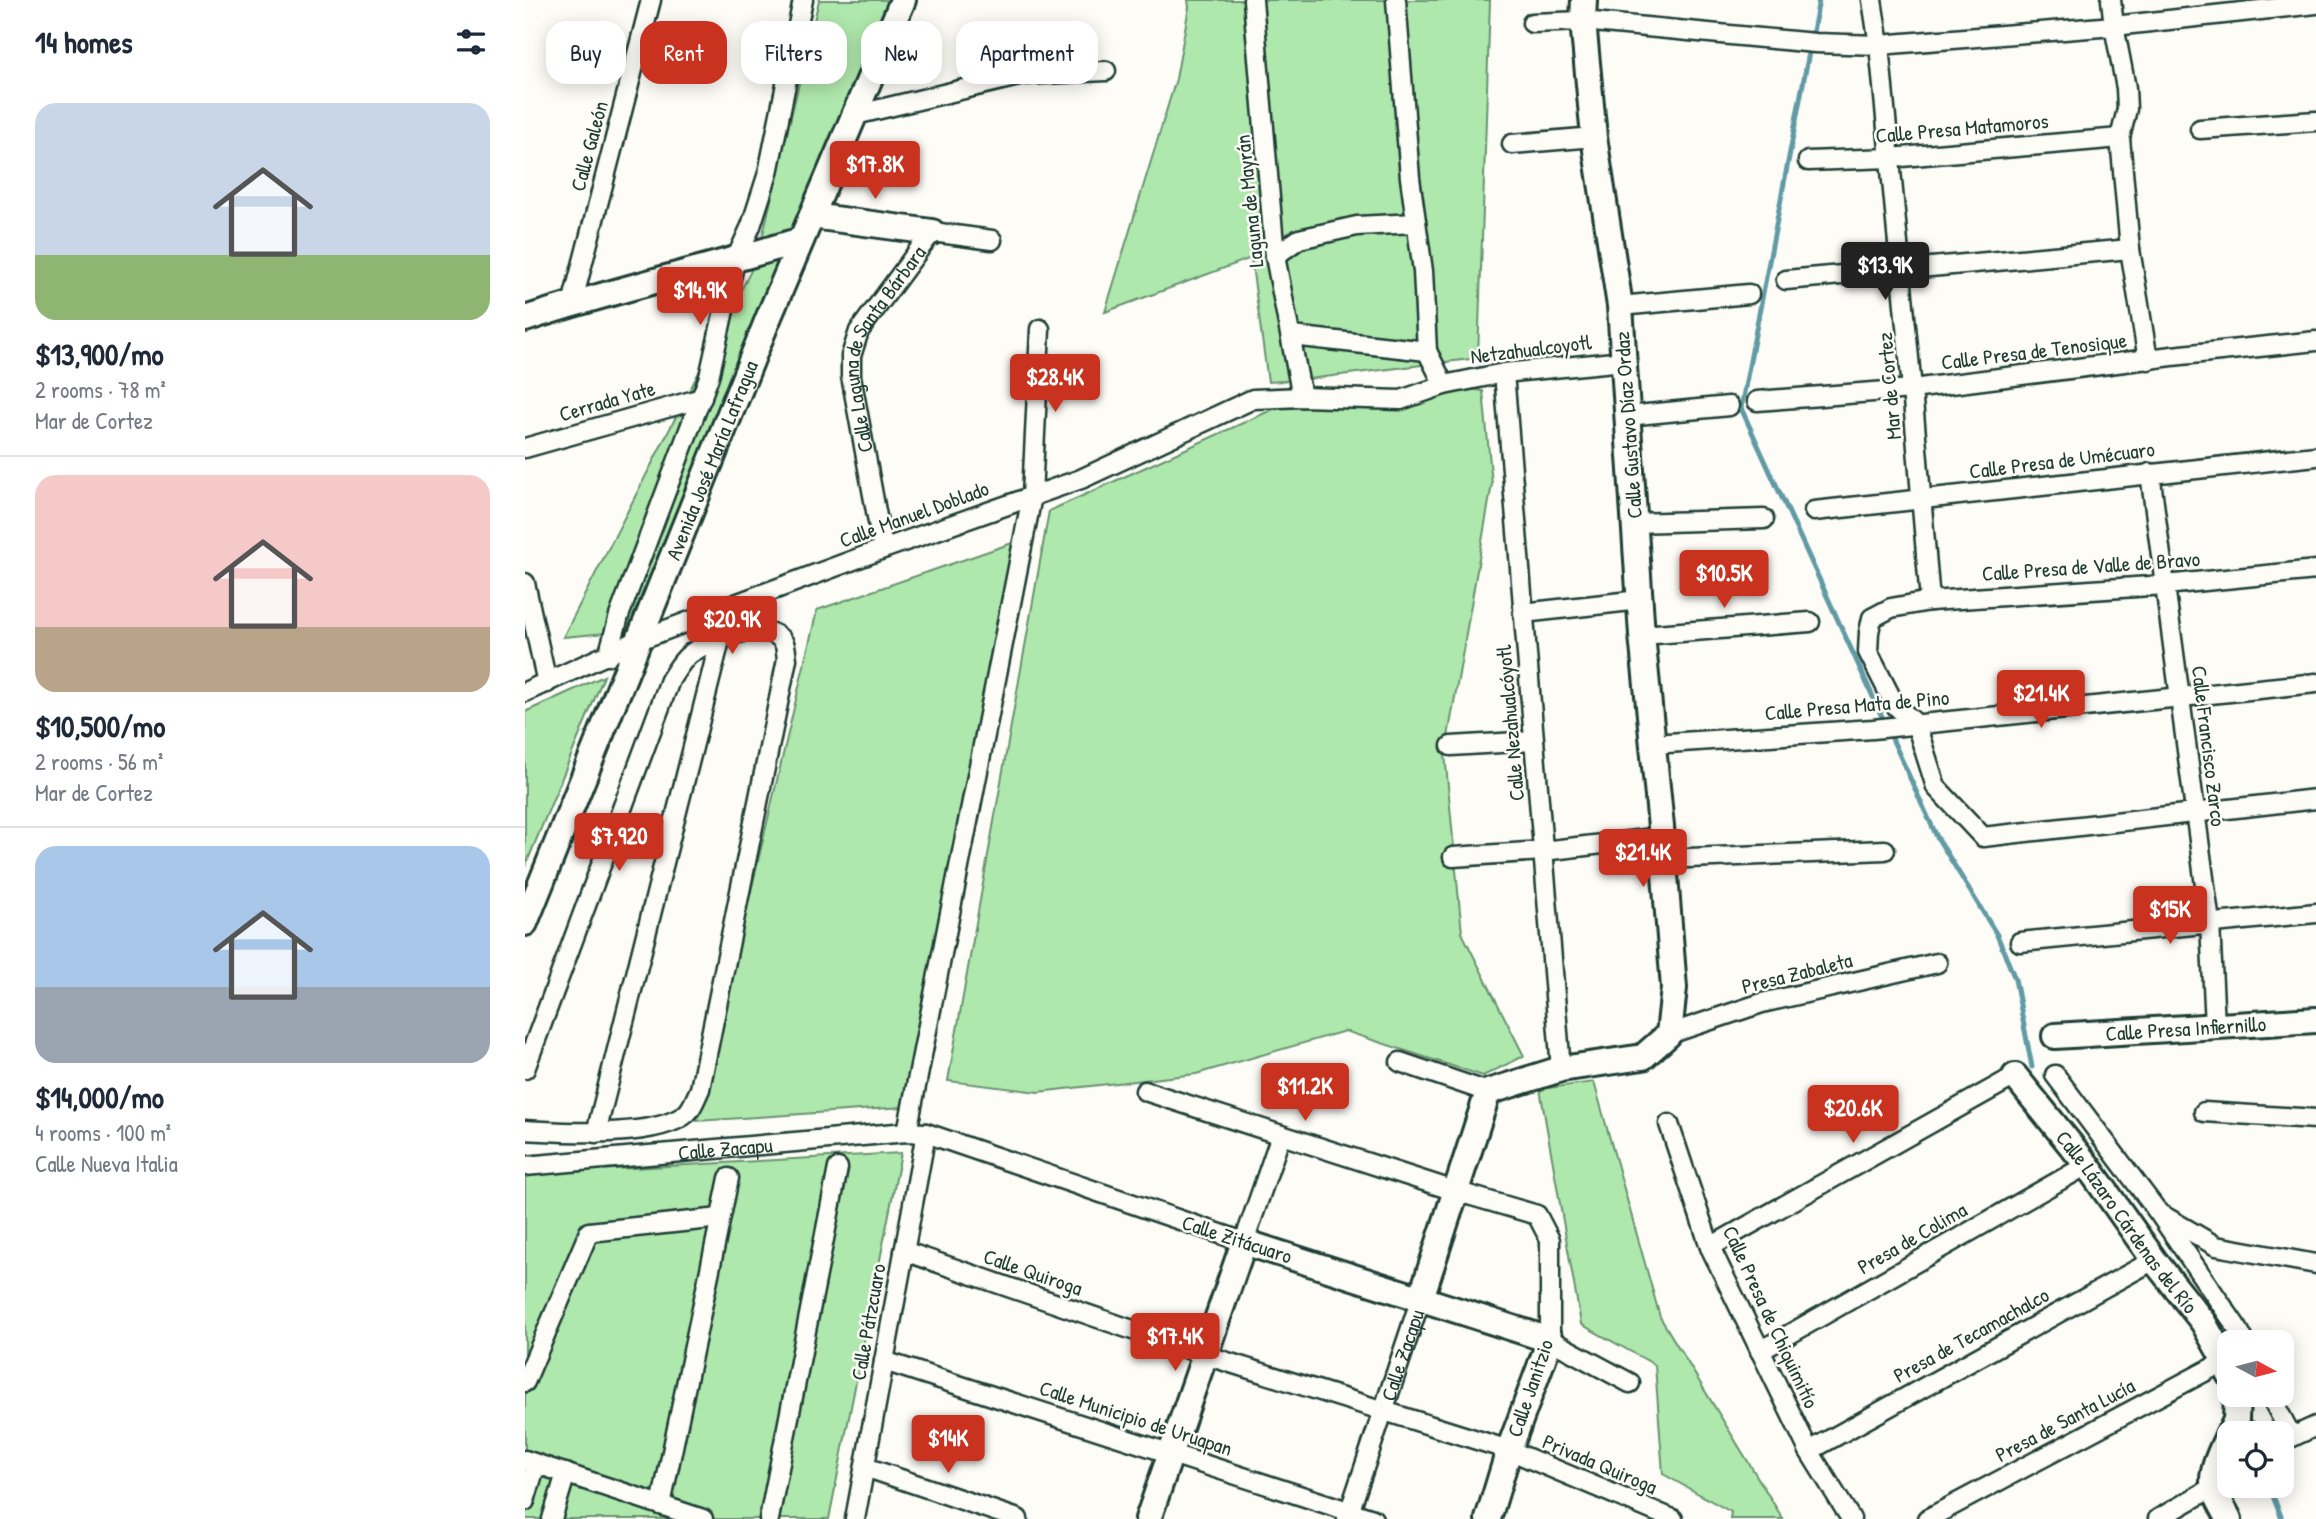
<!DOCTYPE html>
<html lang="en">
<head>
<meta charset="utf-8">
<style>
  :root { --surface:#fff; --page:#f6f6f7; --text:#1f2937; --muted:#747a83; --line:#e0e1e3; --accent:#c8321e }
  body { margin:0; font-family:"Patrick Hand",sans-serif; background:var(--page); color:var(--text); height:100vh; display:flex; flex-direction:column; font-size:26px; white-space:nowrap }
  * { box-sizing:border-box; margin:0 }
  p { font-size:23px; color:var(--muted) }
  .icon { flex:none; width:38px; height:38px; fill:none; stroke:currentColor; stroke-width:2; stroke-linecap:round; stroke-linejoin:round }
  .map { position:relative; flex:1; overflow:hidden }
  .details { display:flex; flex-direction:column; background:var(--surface); width:525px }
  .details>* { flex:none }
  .banner { position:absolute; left:21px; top:21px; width:665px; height:63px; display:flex; gap:14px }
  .needle { width:46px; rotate:97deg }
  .controls { position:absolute; left:1692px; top:1330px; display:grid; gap:14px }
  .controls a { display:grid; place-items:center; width:77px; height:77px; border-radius:14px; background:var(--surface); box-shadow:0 4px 18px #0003; font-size:35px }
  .price { position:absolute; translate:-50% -60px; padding:0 16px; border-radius:7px; background:var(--accent); color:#fff; font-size:23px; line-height:46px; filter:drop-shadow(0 2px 4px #0008) }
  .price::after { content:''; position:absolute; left:50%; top:42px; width:21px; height:16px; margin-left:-10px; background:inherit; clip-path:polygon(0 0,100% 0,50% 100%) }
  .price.selected { background:#222; color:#fff }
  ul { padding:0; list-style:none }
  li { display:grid; align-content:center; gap:14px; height:371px; padding:0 35px }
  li+li { border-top:2px solid var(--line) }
  li span { display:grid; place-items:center; height:217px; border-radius:21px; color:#555 }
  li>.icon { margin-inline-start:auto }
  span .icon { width:126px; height:126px; fill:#fffc; stroke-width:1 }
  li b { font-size:30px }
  h2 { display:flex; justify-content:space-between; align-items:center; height:84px; padding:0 35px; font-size:30px }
  .chip { padding:0 24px; border-radius:21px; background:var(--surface); box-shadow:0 4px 18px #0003; font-size:24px; line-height:63px }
  .chip.selected { background:var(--accent); color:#fff }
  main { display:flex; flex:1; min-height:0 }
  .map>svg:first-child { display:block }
</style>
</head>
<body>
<main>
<section class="details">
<h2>14 homes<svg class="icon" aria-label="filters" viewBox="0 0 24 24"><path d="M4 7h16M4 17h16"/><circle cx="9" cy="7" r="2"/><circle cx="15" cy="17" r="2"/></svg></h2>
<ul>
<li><span style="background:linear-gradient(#c9d6e8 70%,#8fb573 0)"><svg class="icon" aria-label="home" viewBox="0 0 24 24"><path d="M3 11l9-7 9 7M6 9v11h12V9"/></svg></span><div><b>$13,900/mo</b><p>2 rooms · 78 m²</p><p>Mar de Cortez</p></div></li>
<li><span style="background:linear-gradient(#f6c9c9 70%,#b9a48a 0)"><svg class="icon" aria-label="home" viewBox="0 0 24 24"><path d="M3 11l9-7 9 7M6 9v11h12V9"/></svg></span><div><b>$10,500/mo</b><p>2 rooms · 56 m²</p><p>Mar de Cortez</p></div></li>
<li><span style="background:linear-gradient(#a9c7e8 65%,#9aa5b1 0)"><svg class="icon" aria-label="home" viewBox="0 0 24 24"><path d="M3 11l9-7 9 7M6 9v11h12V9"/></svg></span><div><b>$14,000/mo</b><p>4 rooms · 100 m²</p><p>Calle Nueva Italia</p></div></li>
</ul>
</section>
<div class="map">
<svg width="1791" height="1519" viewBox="0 0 1791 1519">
  <rect width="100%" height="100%" fill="#fdfcf7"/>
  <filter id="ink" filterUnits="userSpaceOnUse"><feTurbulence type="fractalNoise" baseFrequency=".0143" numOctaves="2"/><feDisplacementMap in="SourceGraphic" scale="14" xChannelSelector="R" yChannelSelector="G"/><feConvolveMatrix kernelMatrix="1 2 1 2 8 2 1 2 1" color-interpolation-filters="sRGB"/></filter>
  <g filter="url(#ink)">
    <g fill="#afe8ac" stroke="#679270" stroke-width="2">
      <polygon points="294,0 369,0 113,630 38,637 232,259"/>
      <polygon points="663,0 965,0 953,358 775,380 743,382 726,258 580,312 651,79 664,7"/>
      <polygon points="919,385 958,391 967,484 920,754 937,933 999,1056 958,1076 820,1031 671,1074 513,1092 423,1081 524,511 753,407"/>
      <polygon points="490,542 379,1107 172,1121 292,610"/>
      <polygon points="79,676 0,867 0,712"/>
      <polygon points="1069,1082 1135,1317 1258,1519 1205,1519 1206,1512 1138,1474 1130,1365 1056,1324 1015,1089"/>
      <polygon points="376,1153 304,1519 0,1519 0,1174"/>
    </g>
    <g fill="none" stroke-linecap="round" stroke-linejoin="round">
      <g stroke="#619aa4" stroke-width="5">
        <polyline points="1294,0 1216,408 1412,837 1472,935 1490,979 1507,1067"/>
        <polyline points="1744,1486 1757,1519"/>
      </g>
      <g stroke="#1f3d34" stroke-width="23">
        <g id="street">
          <polyline points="728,0 750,256 777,397"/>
          <polyline points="871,0 885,178 898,271 902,351 919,385"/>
          <polyline points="1347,0 1354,45 1387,389 1405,601"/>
          <polyline points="1586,0 1589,26 1601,88 1602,109 1595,138 1605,249 1623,360"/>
          <polyline points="1007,23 1058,21 1290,43 1354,45 1589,26 1791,4"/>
          <polyline points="330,115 498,75 581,71"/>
          <polyline points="1675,129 1791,121"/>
          <polyline points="987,144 1069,137"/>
          <polyline points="1283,161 1365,158 1595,138"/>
          <polyline points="750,256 774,239 832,226 891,223"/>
          <polyline points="1261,280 1605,249"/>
          <polyline points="47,304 126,0"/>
          <polyline points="1095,306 1224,294"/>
          <polyline points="767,336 902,351"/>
          <polyline points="979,373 1036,1069"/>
          <polyline points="1232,401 1387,389 1647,356 1791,341"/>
          <polyline points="1102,416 1204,406"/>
          <polyline points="0,448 177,398"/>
          <polyline points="1625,473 1685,923 1690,1026"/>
          <polyline points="1289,511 1791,456"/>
          <polyline points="1109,523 1239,519"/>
          <path id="s1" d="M358 549 326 376V356L334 331 407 232 467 240"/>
          <polyline points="1791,570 1640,585 1405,601 1366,608 1347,618 1344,632 1343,652 1370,705 1391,724 1411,787 1458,837 1791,799"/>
          <polyline points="0,583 22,683"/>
          <polyline points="998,613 1115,600"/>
          <polyline points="1117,635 1285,622"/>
          <polyline points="83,656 94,616 184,377 210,261 226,226 243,173 278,0"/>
          <polyline points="0,692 114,640 358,549 556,479 728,399 777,397 876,400 919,385 979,373 1099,361"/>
          <polyline points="1128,744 1348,729 1791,683"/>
          <polyline points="926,746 1009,741"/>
          <polyline points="928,857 1018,851 1137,837"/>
          <polyline points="1139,859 1360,850"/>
          <polyline points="1495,942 1791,913"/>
          <polyline points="1144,1034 1237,1003 1412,963"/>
          <polyline points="875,1062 963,1092"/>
          <path d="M0 1069 145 680C151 671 156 661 165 654 185 640 242 616 259 643 261 647 261 654 262 659L175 1089C171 1097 168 1107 162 1113 133 1139 38 1132 0 1130"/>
          <polyline points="1530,1075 1633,1212 1713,1329 1720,1342"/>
          <polyline points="620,1091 930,1191 1012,1215 1025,1240 1025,1340 1105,1383"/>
          <polyline points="1679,1112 1791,1119"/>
          <polyline points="1144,1124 1185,1247 1284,1451 1326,1519"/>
          <polyline points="382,1132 507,496 515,329"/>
          <polyline points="71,1133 195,640"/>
          <path id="s2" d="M0 1166 382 1132 401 1133 719 1242 756 1135"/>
          <polyline points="1639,1216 1691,1246 1791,1264"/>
          <polyline points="1185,1247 1490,1076"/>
          <polyline points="379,1251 680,1355 984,1450 1148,1519"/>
          <polyline points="1235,1351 1562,1165"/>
          <polyline points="359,1361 848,1519"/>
          <polyline points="0,1382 64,1232 195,1218"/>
          <polyline points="1745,1395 1767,1437"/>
          <polyline points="1706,1431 1727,1433"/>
          <polyline points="1767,1437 1791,1426"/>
          <polyline points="1284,1451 1629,1260"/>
          <polyline points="0,1460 178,1519"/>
          <polyline points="340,1467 493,1519"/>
          <polyline points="0,1501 11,1464"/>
          <polyline points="136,1505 204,1178"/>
          <polyline points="27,1519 41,1473"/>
          <polyline points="244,1519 313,1168"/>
          <polyline points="330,1519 401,1133"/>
          <path id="s3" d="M822 1519 896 1298"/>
          <polyline points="1402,1519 1700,1361"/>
          <polyline points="1633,1519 1688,1487"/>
        </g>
      </g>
      <g stroke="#1f3d34" stroke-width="30">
        <g id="secondary">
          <polyline points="287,216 407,232"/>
          <path d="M0 319C91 289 185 268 276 240"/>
          <path id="s4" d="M0 923 243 319 378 0"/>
          <path id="s5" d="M1530 1036 1791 1020"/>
          <path id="s6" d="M1490 1076 1562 1165 1629 1260 1678 1322 1700 1361 1704 1374"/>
          <polyline points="896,1298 963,1092 1036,1069 1118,1057 1144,1034 1149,988 1137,837 1117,635 1095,306 1069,137 1058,21 1059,0"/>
          <polyline points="1705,1433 1711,1420 1712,1395"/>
          <polyline points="623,1519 719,1242 1025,1340 984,1450 963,1519"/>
          <path d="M1704 1519C1699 1509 1692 1498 1689 1488 1684 1473 1698 1447 1704 1433"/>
        </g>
      </g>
      <use href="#street" stroke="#fdfcf7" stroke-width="18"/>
      <use href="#secondary" stroke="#fdfcf7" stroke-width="24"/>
    </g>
  </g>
  <g text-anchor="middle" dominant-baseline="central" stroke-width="5" stroke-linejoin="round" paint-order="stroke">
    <g font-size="21" fill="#1f3d34" stroke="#fdfcf7">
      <text transform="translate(1437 128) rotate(-5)">Calle Presa Matamoros</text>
      <text transform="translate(64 146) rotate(-75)">Calle Galeón</text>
      <text transform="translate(724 201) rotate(-96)">Laguna de Mayrán</text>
      <text transform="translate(1006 349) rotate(-7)">Netzahualcoyotl</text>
      <text stroke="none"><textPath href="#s1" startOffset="212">Calle Laguna de Santa Bárbara</textPath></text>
      <text transform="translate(1509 351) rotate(-7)">Calle Presa de Tenosique</text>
      <text transform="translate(1364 386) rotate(-95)">Mar de Cortez</text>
      <text transform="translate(82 401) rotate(-16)">Cerrada Yate</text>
      <text transform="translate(1103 425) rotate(-94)">Calle Gustavo Díaz Ordaz</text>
      <text stroke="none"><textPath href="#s4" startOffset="499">Avenida José María Lafragua</textPath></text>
      <text transform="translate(1537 460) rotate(-7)">Calle Presa de Umécuaro</text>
      <text transform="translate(389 514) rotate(-20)">Calle Manuel Doblado</text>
      <text transform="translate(1566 566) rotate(-4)">Calle Presa de Valle de Bravo</text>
      <text transform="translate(1332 705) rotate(-5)">Calle Presa Mata de Pino</text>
      <text transform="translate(985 723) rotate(-95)">Calle Nezahualcóyotl</text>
      <text transform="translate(1684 746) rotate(83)">Calle Francisco Zarco</text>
      <text transform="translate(1272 973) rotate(-14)">Presa Zabaleta</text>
      <text stroke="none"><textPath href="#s5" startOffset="131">Calle Presa Infiernillo</textPath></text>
      <text stroke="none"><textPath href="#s2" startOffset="201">Calle Zacapu</textPath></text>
      <text stroke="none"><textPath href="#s6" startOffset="184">Calle Lázaro Cárdenas del Río</textPath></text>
      <text transform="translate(1387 1238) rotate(-30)">Presa de Colima</text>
      <text transform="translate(712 1239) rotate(18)">Calle Zitácuaro</text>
      <text transform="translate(508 1272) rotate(19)">Calle Quiroga</text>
      <text transform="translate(1246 1317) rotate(65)">Calle Presa de Chiquimitío</text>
      <text transform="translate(343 1322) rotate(-80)">Calle Pátzcuaro</text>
      <text transform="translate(1446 1335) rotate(-29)">Presa de Tecamachalco</text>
      <text stroke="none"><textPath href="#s3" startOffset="173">Calle Zacapu</textPath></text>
      <text transform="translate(1005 1388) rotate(-71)">Calle Janitzio</text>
      <text transform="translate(611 1418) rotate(18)">Calle Municipio de Uruapan</text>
      <text transform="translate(1540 1420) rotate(-28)">Presa de Santa Lucía</text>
      <text transform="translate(1075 1464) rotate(23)">Privada Quiroga</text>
    </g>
  </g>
</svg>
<div class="controls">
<a><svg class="needle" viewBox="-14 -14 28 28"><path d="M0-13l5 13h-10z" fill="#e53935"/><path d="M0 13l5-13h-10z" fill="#747a83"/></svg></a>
<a><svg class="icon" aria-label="locate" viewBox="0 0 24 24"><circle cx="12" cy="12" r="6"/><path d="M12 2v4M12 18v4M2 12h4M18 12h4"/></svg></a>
</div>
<b class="price" style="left:350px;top:201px">$17.8K</b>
<b class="price selected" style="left:1360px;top:302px">$13.9K</b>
<b class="price" style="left:175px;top:327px">$14.9K</b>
<b class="price" style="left:530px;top:414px">$28.4K</b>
<b class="price" style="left:1199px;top:610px">$10.5K</b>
<b class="price" style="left:207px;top:656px">$20.9K</b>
<b class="price" style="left:1516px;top:730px">$21.4K</b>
<b class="price" style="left:94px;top:873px">$7,920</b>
<b class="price" style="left:1118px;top:889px">$21.4K</b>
<b class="price" style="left:1645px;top:946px">$15K</b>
<b class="price" style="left:780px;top:1123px">$11.2K</b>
<b class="price" style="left:1328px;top:1145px">$20.6K</b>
<b class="price" style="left:650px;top:1373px">$17.4K</b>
<b class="price" style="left:423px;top:1475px">$14K</b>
<div class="banner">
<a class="chip">Buy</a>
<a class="chip selected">Rent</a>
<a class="chip">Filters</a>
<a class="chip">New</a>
<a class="chip">Apartment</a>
</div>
</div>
</main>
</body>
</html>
